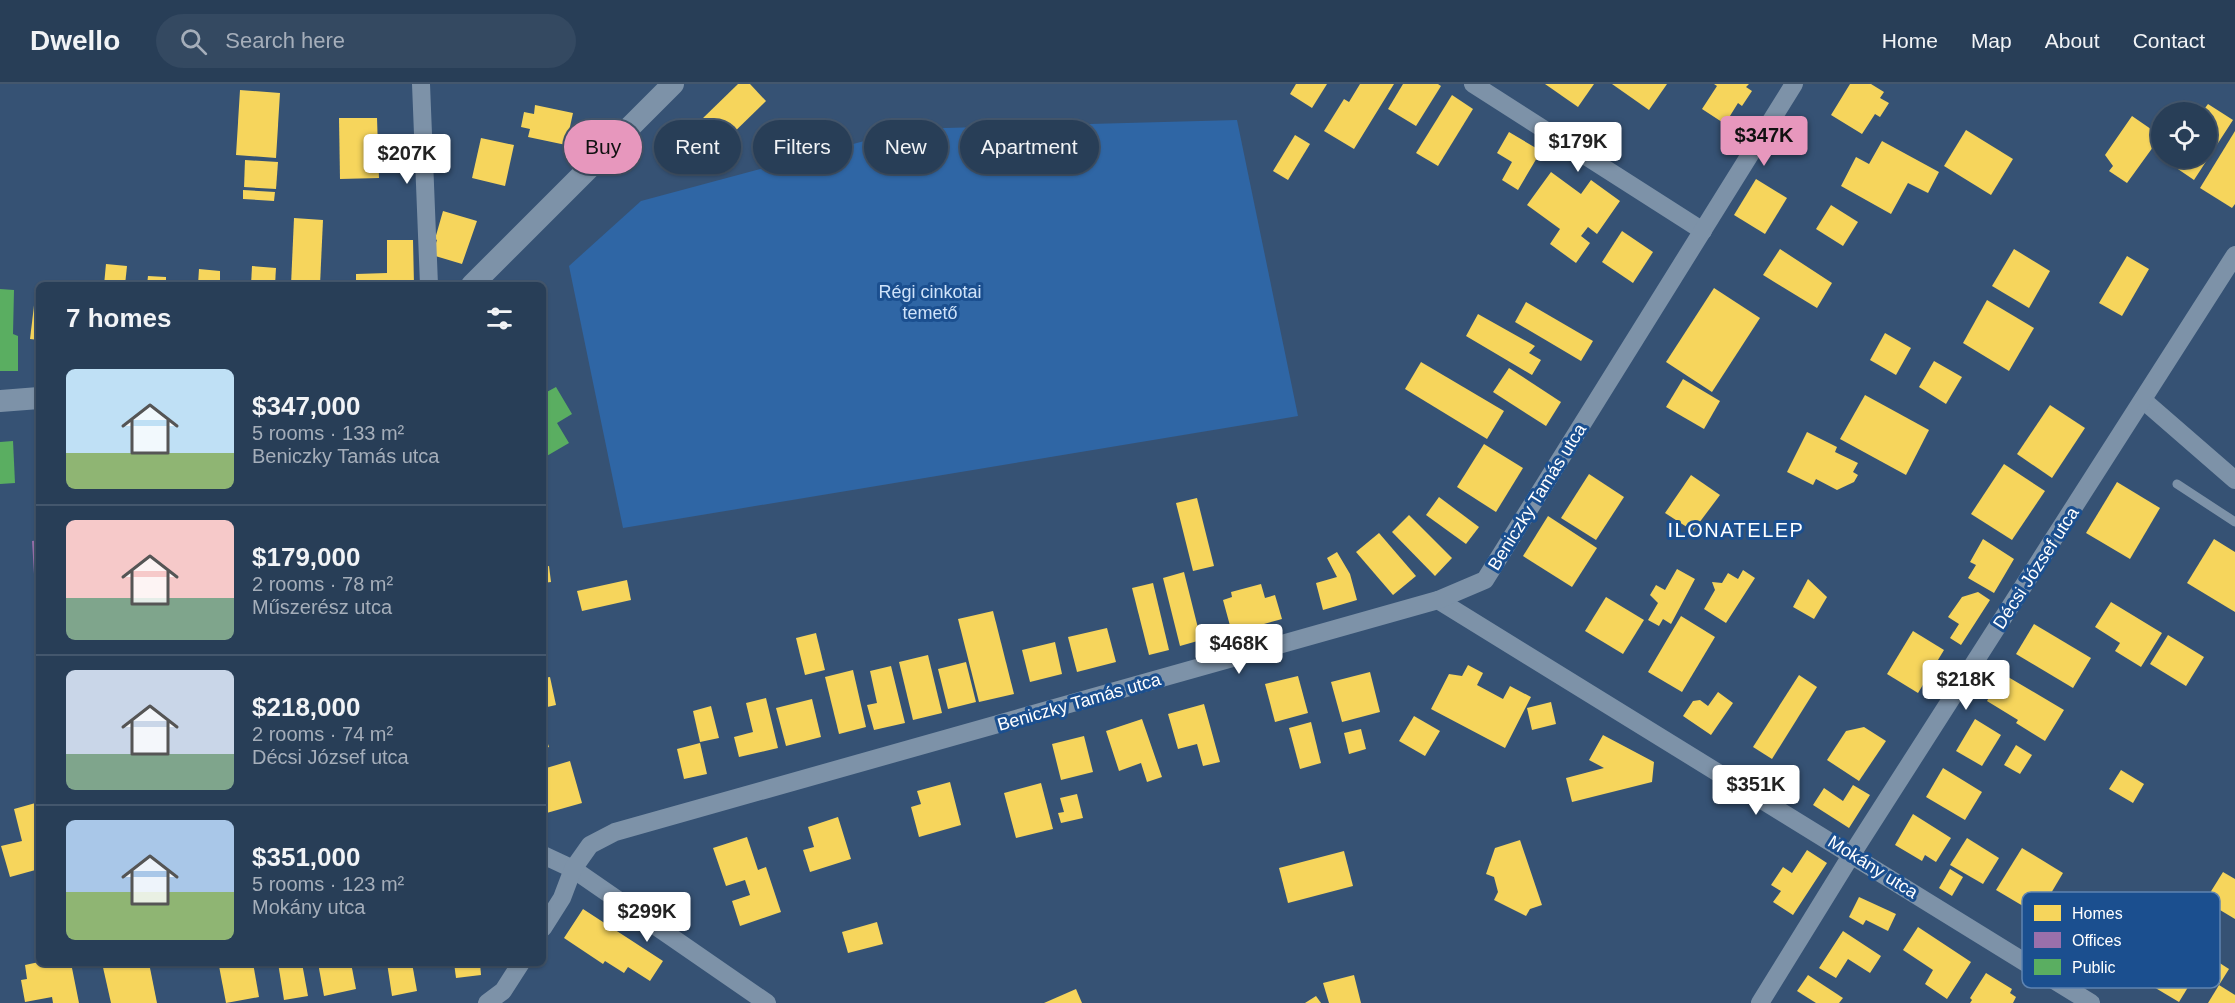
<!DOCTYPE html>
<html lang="en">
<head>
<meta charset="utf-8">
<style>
  :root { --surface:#283e57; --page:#344961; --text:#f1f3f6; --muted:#a5aeba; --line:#44576d; --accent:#e797bd }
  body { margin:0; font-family:Helvetica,sans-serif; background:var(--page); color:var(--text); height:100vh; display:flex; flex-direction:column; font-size:22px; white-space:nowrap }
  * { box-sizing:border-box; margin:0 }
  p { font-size:20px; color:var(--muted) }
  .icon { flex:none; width:33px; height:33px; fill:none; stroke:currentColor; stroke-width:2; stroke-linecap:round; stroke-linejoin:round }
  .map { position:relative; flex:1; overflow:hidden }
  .drawer { position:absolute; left:36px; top:198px; width:510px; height:684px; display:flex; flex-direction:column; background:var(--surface); border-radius:9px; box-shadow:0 2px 4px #0004,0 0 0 2px var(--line) }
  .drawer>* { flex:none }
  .banner { position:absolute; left:564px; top:36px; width:570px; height:54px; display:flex; gap:12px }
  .fabs { position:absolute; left:2151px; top:18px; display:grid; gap:12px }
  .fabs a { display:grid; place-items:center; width:66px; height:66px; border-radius:50%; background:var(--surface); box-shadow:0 2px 4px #0004,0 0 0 2px var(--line); font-size:30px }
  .price { position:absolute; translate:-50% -51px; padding:0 14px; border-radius:6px; background:#fff; color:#222; font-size:20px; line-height:39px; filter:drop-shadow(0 2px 3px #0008) }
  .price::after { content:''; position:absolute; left:50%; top:36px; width:18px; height:14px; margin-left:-9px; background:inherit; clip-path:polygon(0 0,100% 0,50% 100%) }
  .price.active { background:var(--accent); color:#111 }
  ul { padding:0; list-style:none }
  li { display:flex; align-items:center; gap:18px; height:150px; padding:0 30px }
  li+li { border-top:2px solid var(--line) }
  li span { display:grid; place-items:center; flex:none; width:168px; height:120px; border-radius:9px; color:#555 }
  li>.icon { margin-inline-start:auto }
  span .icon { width:72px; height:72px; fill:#fffc; stroke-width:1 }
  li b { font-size:26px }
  h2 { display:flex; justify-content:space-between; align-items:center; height:72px; padding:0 30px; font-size:26px }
  .pill { padding:0 21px; border-radius:27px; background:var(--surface); box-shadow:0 2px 4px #0004,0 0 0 2px var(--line); font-size:21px; line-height:54px }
  .pill.active { background:var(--accent); color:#111 }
  header { display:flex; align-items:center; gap:36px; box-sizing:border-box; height:84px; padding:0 30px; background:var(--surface); border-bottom:2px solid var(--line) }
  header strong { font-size:28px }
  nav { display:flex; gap:33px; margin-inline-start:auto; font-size:21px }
  .search { width:420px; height:54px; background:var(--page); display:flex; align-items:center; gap:15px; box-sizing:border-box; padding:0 21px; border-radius:33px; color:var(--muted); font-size:22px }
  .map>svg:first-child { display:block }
</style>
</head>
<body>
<header>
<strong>Dwello</strong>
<div class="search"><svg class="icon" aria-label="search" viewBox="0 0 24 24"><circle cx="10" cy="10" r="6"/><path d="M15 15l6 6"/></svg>Search here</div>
<nav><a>Home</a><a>Map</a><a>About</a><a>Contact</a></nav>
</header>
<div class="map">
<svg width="2235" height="919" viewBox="0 0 2235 919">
  <rect width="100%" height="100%" fill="#365274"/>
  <polygon fill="#2f66a5" points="1237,36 1298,332 623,444 569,182 641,117 909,45"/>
  <g fill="#f6d55c">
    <polygon points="738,0 750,0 766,17 723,59 701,36"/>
    <polygon points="1296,0 1327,0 1312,24 1290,10"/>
    <polygon points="1360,0 1394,0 1354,65 1324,47 1344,15 1349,18"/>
    <polygon points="1403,0 1438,0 1441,2 1416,42 1388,25"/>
    <polygon points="1545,0 1594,0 1578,23"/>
    <polygon points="1612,0 1667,0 1649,26"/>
    <polygon points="1714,0 1749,0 1746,3 1752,7 1742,22 1738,19 1725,40 1702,25 1717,2"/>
    <polygon points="1850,0 1871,0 1884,8 1880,14 1889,19 1880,33 1875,30 1862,50 1831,31"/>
    <polygon points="240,6 280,9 276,74 236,71"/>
    <polygon points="1452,11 1473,25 1438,82 1416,69"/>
    <polygon points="2208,20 2233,36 2194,96 2169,79 2173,74 2206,74 2206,28 2202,28"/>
    <polygon points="535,21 573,29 566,61 528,53 530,45 521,43 524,28 534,30"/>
    <polygon points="2132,32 2161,52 2127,99 2109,87 2113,82 2105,71"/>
    <polygon points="339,34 377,34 379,94 340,95"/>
    <polygon points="1966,46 2013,75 1991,111 1944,82"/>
    <polygon points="2235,47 2235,120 2232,124 2200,104"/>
    <polygon points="1509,48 1541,67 1518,106 1502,96 1512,78 1497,69"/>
    <polygon points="1295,51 1310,60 1288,96 1273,87"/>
    <polygon points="481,54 514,61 505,102 472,94"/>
    <polygon points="1882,57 1939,88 1928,109 1908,99 1891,130 1841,102 1856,73 1869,80"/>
    <polygon points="245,76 278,78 276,105 244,103"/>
    <polygon points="1551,88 1581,110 1591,96 1620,117 1597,150 1588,143 1581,152 1590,159 1576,179 1550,160 1560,145 1527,121"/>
    <polygon points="1756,95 1787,114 1765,150 1734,131"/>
    <polygon points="243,106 275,108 274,117 243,115"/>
    <polygon points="1831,121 1858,138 1843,162 1816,145"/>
    <polygon points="443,127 477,137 462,180 432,171 437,156 435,155"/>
    <polygon points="294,134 323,136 320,201 291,201"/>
    <polygon points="1622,147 1653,168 1633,199 1602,178"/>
    <polygon points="387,156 413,156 414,201 356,201 356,190 387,189"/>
    <polygon points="1780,165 1832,199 1817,224 1763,191"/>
    <polygon points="2014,165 2050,187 2029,224 1992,202"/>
    <polygon points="2127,172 2149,185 2122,232 2099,219"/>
    <polygon points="106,180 127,182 125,201 104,201"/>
    <polygon points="252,182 276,184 275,201 251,201"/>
    <polygon points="199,185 220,187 220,201 198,201"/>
    <polygon points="148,192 166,193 166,201 147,201"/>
    <polygon points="1714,204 1760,234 1712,308 1666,278"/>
    <polygon points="36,205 39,205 39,256 30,255"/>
    <polygon points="1987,216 2034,244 2009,287 1963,259"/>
    <polygon points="1526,218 1593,257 1581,277 1515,238"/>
    <polygon points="1478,230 1535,262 1529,269 1541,276 1532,291 1466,252"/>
    <polygon points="1885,249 1911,264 1896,291 1870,276"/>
    <polygon points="1934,277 1962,293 1946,320 1919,303"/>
    <polygon points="1421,278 1504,327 1487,355 1405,305"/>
    <polygon points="1509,284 1561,318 1546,342 1493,308"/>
    <polygon points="1683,295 1720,317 1704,345 1666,323"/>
    <polygon points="1865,311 1929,346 1906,391 1840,355"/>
    <polygon points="2050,321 2085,344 2052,394 2017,370"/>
    <polygon points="1807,348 1837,363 1835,368 1858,379 1853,388 1858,391 1854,398 1837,406 1816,395 1813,401 1787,388"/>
    <polygon points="1484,360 1523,384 1496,428 1457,403"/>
    <polygon points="2004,380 2045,407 2012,456 1971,430"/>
    <polygon points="1589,390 1624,413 1596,456 1561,434"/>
    <polygon points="1691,391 1720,411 1693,447 1665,429"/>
    <polygon points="2117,398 2160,424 2130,475 2086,449"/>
    <polygon points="1439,413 1479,443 1466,460 1426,431"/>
    <polygon points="1197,414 1214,482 1193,487 1176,419"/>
    <polygon points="1409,431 1452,474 1435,492 1392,448"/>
    <polygon points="1548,432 1597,464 1572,503 1523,472"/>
    <polygon points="1379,449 1416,492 1393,511 1356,468"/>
    <polygon points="1983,455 2014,475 1994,509 1968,494 1976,481 1970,478"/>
    <polygon points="2214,455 2235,468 2235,528 2187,499"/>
    <polygon points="1337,468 1350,490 1357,516 1323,526 1316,499 1337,493 1327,474"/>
    <polygon points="549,482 551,498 543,499 543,483"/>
    <polygon points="1677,485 1695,495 1671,540 1663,535 1659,542 1648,536 1658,519 1650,511 1656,501 1665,506"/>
    <polygon points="1743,486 1755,494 1726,539 1704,525 1715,506 1712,498 1722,499 1728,489 1738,495"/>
    <polygon points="1184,488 1201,556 1180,562 1163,494"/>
    <polygon points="1808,495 1827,513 1814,535 1793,523"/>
    <polygon points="627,496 631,516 582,527 577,507"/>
    <polygon points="1153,499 1169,566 1149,571 1132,504"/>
    <polygon points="1261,500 1265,514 1275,511 1282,535 1232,549 1223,516 1232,513 1231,508"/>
    <polygon points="1978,508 1990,516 1961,561 1950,554 1959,540 1948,533 1962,513"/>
    <polygon points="1606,513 1644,536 1623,570 1585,547"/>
    <polygon points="2111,518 2162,549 2141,583 2115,567 2120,559 2095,543"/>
    <polygon points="993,527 1014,610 979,618 958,535"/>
    <polygon points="1681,532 1715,553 1682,608 1648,588"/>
    <polygon points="2034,540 2091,574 2073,604 2016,570"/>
    <polygon points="1107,544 1116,578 1077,588 1068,553"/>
    <polygon points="1913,547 1944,566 1918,609 1887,590"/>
    <polygon points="816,549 825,586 805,591 796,554"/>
    <polygon points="2168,551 2204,573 2186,602 2150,580"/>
    <polygon points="1055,558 1062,590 1030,598 1022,566"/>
    <polygon points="928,571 942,629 913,636 899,578"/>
    <polygon points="966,578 976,618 948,625 938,585"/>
    <polygon points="1468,581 1483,589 1477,601 1503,615 1510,602 1531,613 1505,664 1431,625 1449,590 1462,592"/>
    <polygon points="891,582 905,639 874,646 867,621 877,619 870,587"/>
    <polygon points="853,586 866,643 839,650 825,593"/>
    <polygon points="1370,588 1380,628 1342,638 1331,598"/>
    <polygon points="2003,590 2064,626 2045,657 2016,639 2018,636 1987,617"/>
    <polygon points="1799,591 1817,603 1772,675 1753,663"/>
    <polygon points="1298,592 1308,629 1275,638 1265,600"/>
    <polygon points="550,593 556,621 543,624 543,594"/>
    <polygon points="1718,608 1733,619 1711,651 1683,632 1693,617 1700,616 1708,622"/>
    <polygon points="766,614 778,664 739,673 734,653 753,648 746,619"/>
    <polygon points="812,615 821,653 786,662 776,624"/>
    <polygon points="1551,618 1556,640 1532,646 1527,624"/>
    <polygon points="1204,620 1220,678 1203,682 1197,660 1178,665 1168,630"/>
    <polygon points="711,622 719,654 700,658 693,627"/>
    <polygon points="1414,632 1440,647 1425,672 1399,657"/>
    <polygon points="1142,635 1162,693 1147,698 1141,679 1119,687 1106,647"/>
    <polygon points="1975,635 2001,651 1982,682 1956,667"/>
    <polygon points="1311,638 1321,679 1300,685 1289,644"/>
    <polygon points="1864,643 1886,657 1859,697 1827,676 1846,647"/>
    <polygon points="543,645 549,663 543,665"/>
    <polygon points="1361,645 1366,665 1349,670 1344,649"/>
    <polygon points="1603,651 1654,678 1652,698 1572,718 1566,694 1604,684 1589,676"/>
    <polygon points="1084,652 1093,688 1061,696 1052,660"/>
    <polygon points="700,659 707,690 684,695 677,665"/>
    <polygon points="2016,661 2032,671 2020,690 2004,681"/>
    <polygon points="570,677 582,719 543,730 543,685"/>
    <polygon points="1943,684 1982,708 1965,736 1926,713"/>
    <polygon points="2121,686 2144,700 2133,719 2109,705"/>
    <polygon points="950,698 961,741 919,753 911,723 921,720 917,707"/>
    <polygon points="1041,699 1053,745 1016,754 1004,709"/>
    <polygon points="1853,701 1870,711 1849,744 1813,721 1824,704 1843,717"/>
    <polygon points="1077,710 1083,734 1061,739 1058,729 1064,728 1060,714"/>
    <polygon points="39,718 39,785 10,793 1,762 22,757 14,725"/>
    <polygon points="1913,730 1951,754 1936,778 1925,771 1922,777 1895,761"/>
    <polygon points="838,733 851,775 810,788 803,766 814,763 808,743"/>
    <polygon points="747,753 758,786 766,783 781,828 740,842 732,817 750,811 745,796 726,802 713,764"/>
    <polygon points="1967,754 1999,774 1983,800 1950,781"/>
    <polygon points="1520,756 1542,821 1530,825 1526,832 1494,816 1498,808 1494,793 1486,790 1495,764"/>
    <polygon points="2022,764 2063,789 2038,831 1996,806"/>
    <polygon points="1807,766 1827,779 1793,831 1773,818 1781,807 1771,801 1783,783 1792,789"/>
    <polygon points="1344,767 1353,802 1288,819 1279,784"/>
    <polygon points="1950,785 1963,793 1952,812 1939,804"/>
    <polygon points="2223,788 2235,795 2235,835 2205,817"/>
    <polygon points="1859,813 1896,830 1888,847 1866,836 1863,841 1849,833"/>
    <polygon points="583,825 663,877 650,897 628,883 624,889 605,877 603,880 564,854"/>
    <polygon points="877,838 883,860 848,869 842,848"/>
    <polygon points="1918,843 1971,878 1947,915 1925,900 1933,886 1903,866"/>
    <polygon points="1843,847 1881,872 1870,889 1848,875 1836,894 1819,884"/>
    <polygon points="2161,875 2193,895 2179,918 2147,899"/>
    <polygon points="2215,876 2229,885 2219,901 2205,892"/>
    <polygon points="39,878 71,879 79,919 53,919 52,913 25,918 21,896 27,895 25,881"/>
    <polygon points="102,879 149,879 157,919 111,919"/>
    <polygon points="238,879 253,879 259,913 226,919 219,882"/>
    <polygon points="278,879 302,879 308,912 284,916"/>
    <polygon points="318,879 351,879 356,905 324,912"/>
    <polygon points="387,879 412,879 417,907 392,912"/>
    <polygon points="454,879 480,879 481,891 456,894"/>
    <polygon points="1986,889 2012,905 2010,909 2016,913 2013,919 1970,919 1972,916 1970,914"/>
    <polygon points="1354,891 1361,919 1329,919 1323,899"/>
    <polygon points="1808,891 1843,914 1839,919 1816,919 1797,907"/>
    <polygon points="2219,901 2235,911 2235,919 2208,919"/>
    <polygon points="1076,905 1082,919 1044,919"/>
    <polygon points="1316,912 1321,919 1305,919"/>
  </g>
  <polygon fill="#9970ab" points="39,456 39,493 34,490 32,457"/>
  <g fill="#5aae61">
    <polygon points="0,205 14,206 13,250 18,252 18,287 0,287"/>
    <polygon points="556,303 572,330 557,339 569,359 545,373 543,310"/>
    <polygon points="13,357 15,399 0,400 0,358"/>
  </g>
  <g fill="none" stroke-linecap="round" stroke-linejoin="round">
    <polyline stroke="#7d92a8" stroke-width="9" points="2177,400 2235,438"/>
    <g stroke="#7d92a8" stroke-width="18">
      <polyline points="421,0 429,201"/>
      <polyline points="1473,0 1703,147"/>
      <polyline points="2143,316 2235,396"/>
      <polyline points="1438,516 2091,919"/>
      <polyline points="543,771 573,785 767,919"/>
      <polyline points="543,844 562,814 573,785 590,761 615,748 1438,516 1485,496 1794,0"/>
      <polyline points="487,919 503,907 521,879"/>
      <polyline points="1760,919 1852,770 2235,171"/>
    </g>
    <g stroke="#7d92a8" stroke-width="22">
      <polyline points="472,201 673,0"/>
      <polyline points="0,317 39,314"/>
    </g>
  </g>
  <g text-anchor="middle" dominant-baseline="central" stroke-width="6" stroke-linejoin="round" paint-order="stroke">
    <g font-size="18" fill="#cfe3fa" stroke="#1b4f8f">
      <text x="930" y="208">Régi cinkotai<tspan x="930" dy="21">temető</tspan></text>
    </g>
    <g font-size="18" fill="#fff" stroke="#1b4f8f">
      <text transform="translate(1537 413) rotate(-58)">Beniczky Tamás utca</text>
      <text transform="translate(2036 484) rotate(-57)">Décsi József utca</text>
      <text transform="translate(1079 618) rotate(-16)">Beniczky Tamás utca</text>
      <text transform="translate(1873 783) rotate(32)">Mokány utca</text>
    </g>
    <g font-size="20" letter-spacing="1.5" fill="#fff" stroke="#1b4f8f">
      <text x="1736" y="446">ILONATELEP</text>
    </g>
  </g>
  <rect x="2022" y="808" width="198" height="96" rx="9" fill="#1b4f8f" stroke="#5f84b1" stroke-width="1.5"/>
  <rect x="2034" y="821" width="27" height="16" fill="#f6d55c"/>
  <rect x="2034" y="848" width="27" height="16" fill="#9970ab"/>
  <rect x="2034" y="875" width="27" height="16" fill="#5aae61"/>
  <g font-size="16" fill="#fff">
    <text x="2072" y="835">Homes</text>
    <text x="2072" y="862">Offices</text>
    <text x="2072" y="889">Public</text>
  </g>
</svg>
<div class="fabs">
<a><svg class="icon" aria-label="locate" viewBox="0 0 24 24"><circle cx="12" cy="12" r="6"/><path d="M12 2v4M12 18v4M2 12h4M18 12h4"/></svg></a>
</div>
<b class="price active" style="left:1764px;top:83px">$347K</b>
<b class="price" style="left:1578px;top:89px">$179K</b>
<b class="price" style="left:407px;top:101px">$207K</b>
<b class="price" style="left:1239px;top:591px">$468K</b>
<b class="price" style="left:1966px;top:627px">$218K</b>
<b class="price" style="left:1756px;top:732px">$351K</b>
<b class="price" style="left:647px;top:859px">$299K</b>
<div class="banner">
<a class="pill active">Buy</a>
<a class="pill">Rent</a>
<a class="pill">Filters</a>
<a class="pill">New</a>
<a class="pill">Apartment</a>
</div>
<section class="drawer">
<h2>7 homes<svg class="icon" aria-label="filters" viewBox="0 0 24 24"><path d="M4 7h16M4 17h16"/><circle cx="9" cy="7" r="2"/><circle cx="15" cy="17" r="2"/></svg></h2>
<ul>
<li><span style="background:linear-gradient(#bfe0f5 70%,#8fb573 0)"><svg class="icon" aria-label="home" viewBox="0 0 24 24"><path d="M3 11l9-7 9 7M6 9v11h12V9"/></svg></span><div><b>$347,000</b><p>5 rooms · 133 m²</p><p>Beniczky Tamás utca</p></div></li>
<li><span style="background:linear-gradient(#f6c9c9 65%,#7fa58c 0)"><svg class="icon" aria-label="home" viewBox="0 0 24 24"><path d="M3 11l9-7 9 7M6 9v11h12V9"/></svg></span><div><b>$179,000</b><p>2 rooms · 78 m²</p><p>Műszerész utca</p></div></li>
<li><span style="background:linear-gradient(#c9d6e8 70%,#7fa58c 0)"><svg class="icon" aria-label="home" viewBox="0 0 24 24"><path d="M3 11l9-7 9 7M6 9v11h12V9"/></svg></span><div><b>$218,000</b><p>2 rooms · 74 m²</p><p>Décsi József utca</p></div></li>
<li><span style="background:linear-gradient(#a9c7e8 60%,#8fb573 0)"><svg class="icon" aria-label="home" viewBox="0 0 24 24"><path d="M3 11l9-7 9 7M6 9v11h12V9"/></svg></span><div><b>$351,000</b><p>5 rooms · 123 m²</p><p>Mokány utca</p></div></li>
</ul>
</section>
</div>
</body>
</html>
